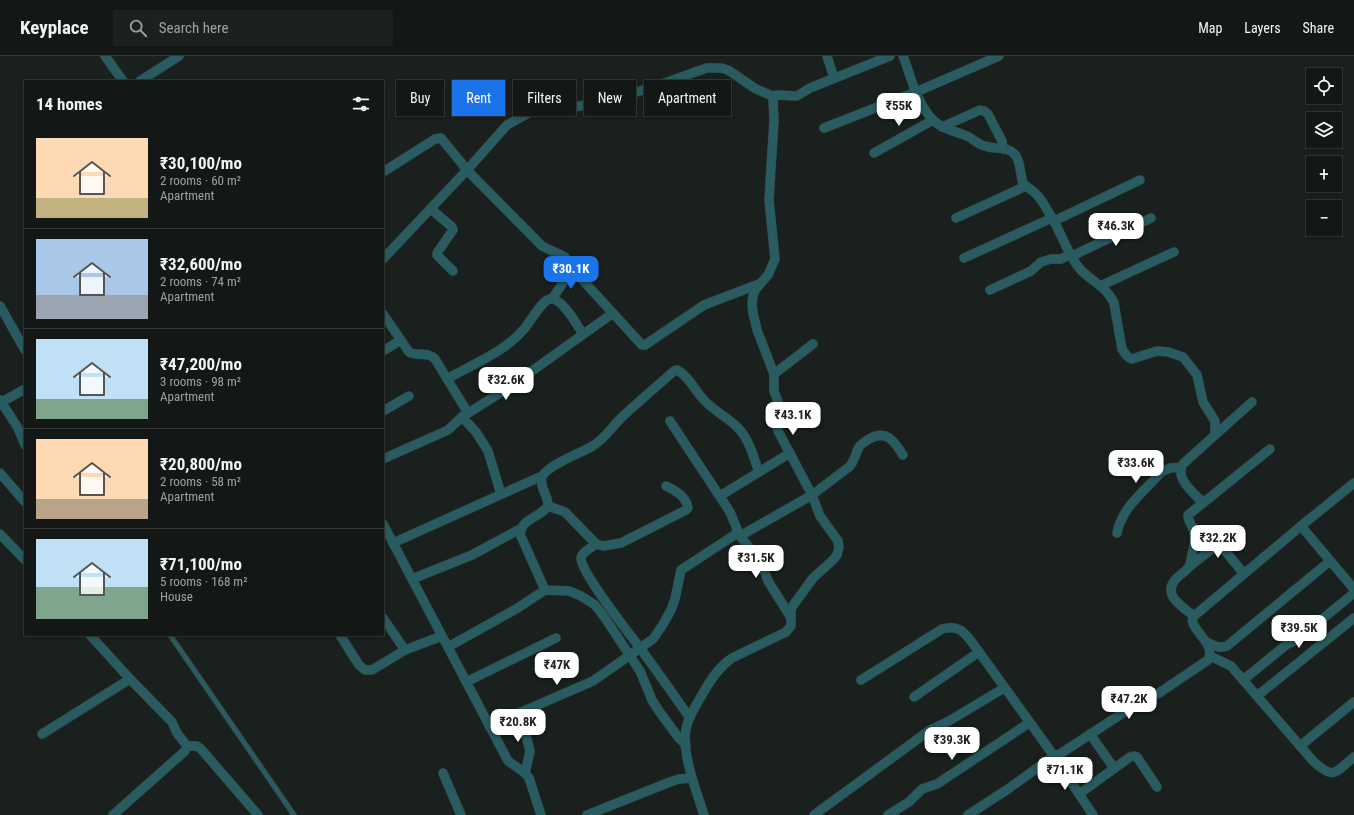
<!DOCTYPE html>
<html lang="en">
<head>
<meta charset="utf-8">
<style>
  :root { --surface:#131816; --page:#1c211f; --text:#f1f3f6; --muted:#9da0a1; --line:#323735; --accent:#1a73e8 }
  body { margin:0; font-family:"Roboto Condensed",sans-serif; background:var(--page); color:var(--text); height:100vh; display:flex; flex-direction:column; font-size:15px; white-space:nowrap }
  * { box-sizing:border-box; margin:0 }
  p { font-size:13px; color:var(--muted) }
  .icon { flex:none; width:22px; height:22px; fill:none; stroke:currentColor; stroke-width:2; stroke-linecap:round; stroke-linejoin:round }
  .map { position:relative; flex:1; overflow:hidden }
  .panel { position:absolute; left:24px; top:24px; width:360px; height:556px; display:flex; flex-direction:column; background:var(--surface); border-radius:0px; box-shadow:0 2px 6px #0003,0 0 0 1px var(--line) }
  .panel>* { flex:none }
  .guide { position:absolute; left:396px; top:24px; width:380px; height:36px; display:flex; gap:8px }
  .controls { position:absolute; left:1306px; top:12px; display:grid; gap:8px }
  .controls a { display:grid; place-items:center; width:36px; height:36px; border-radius:0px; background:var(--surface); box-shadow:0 2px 6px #0003,0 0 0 1px var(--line); font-size:20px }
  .price { position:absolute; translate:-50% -34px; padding:0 9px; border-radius:8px; background:#fff; color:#222; font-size:13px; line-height:26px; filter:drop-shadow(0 1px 2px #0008) }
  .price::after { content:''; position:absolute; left:50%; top:24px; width:12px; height:9px; margin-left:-6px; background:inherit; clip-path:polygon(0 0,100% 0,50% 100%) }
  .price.on { background:var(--accent); color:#fff }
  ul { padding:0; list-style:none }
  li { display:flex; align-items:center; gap:12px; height:100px; padding:0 12px }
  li+li { border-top:1px solid var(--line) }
  li span { display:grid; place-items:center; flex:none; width:112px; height:80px; border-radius:0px; color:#555 }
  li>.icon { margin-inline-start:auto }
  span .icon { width:48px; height:48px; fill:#fffc; stroke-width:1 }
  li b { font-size:17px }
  h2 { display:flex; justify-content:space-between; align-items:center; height:48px; padding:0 12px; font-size:17px }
  .tag { padding:0 14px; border-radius:0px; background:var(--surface); box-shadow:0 2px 6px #0003,0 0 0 1px var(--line); font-size:14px; line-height:36px }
  .tag.on { background:var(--accent); color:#fff }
  header { display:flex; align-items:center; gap:24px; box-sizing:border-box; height:56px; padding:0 20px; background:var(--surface); border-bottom:1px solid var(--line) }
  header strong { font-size:19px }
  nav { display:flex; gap:22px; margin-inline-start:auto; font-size:14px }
  .search { width:280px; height:36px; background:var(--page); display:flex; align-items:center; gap:10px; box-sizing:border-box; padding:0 14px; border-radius:0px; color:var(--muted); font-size:15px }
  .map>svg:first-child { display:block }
</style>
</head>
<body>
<header>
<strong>Keyplace</strong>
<div class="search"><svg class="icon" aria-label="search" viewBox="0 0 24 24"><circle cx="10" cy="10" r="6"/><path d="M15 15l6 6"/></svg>Search here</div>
<nav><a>Map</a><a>Layers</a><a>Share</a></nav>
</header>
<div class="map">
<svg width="1354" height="759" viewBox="0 0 1354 759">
  <rect width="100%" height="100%" fill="#19201e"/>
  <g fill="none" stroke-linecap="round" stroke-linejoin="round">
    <g stroke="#363d3b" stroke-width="6">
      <polyline id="service" points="170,579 294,759"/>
    </g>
    <g stroke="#363d3b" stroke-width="10">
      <g id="minor">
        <polyline points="105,0 123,25"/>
        <polyline points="827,0 834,22"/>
        <path d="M903 0C911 21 917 48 933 64 943 74 957 75 969 81 974 84 979 89 985 90 996 94 1008 89 1016 100 1021 108 1020 118 1023 127 1027 132 1033 134 1037 139 1043 145 1047 154 1052 162 1062 178 1067 198 1080 213 1091 225 1107 231 1114 247L1122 293C1125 298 1127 301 1132 303L1157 295 1168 296 1183 301 1197 319 1203 346 1215 365V379L1183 408C1174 422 1194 437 1203 447L1188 459C1188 466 1193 470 1194 476 1197 484 1192 496 1191 504 1190 513 1185 515 1179 520 1159 537 1181 550 1194 560"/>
        <polyline points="140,25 179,0"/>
        <polyline points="942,71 980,54 984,55 988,58 1002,85 1003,93"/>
        <polyline points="824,72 916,36 999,0"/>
        <polyline points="874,97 933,64"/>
        <polyline points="383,116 435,83 441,82 467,114 542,190 565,201 577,218 642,289 645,289 704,249 759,228"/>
        <polyline points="431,153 452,171 453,174 437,197 437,199 453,215"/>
        <polyline points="956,162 1026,130"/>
        <polyline points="1054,165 1140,124"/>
        <polyline points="1072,200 1151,162"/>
        <polyline points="964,202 1052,162"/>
        <polyline points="383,203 467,114 507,69 534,54 549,51 574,51 597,47 654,31 698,15 707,12 721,12 728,14 756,33 775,41"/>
        <polyline points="1100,230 1174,196"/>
        <polyline points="990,234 1031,215 1041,206 1051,203 1061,203 1071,198"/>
        <polyline points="552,243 573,212"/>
        <polyline points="0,250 25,294"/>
        <path d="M383 258 409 296C418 301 428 295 435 303L468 357"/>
        <polyline points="383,295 401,284"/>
        <polyline points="774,318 813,288"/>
        <path d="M447 323C473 308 505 296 524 273 531 265 541 245 550 243 562 241 577 269 583 278"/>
        <polyline points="0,344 18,372 25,389"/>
        <polyline points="0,347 25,333"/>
        <polyline points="383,355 409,340"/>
        <polyline points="462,361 476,376 488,395 501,438"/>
        <polyline points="1215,379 1252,346"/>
        <polyline points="383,403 448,374 462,361 511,330 613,257"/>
        <polyline points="0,417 25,446"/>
        <polyline points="720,440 790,397"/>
        <polyline points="1203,447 1270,393"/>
        <path d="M548 450 565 456 596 488 603 490 621 487 686 454 688 452C686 440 676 435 666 430"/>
        <polyline points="383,468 508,705 525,717 529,722 541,759"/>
        <polyline points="1301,470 1354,533"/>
        <polyline points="737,476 762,508 768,525 790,560"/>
        <path d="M1117 477C1121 456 1137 441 1152 426 1156 422 1160 416 1165 414 1171 411 1175 411 1181 412"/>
        <polyline points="0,478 25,504"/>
        <path d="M740 480 812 439 849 411C855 405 855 398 859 391 861 388 865 386 869 383 887 373 894 385 903 399"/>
        <polyline points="393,487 542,420"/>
        <path d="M596 488C591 492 582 496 581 502 581 517 629 577 640 592 657 615 673 638 690 662"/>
        <polyline points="1190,510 1217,489 1221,490 1244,518"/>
        <polyline points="412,523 472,499 520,473"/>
        <path d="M545 534 520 478C521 463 541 461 548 450 549 441 539 431 542 421 546 410 580 397 591 391 605 383 610 373 621 362 638 346 656 331 674 315L677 314C689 320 695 335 704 344 713 354 725 360 735 369 749 381 753 400 759 416"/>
        <polyline points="383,562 405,594"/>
        <polyline points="90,579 130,623 172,666 177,677 187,690 185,695 113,759"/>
        <polyline points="340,579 359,609 365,614 372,614 405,594 442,580"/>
        <path d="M1206 586C1214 589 1219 593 1227 590L1330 505"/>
        <polyline points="448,591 516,553 545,534 569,535 581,540 595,549 605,562 640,615 652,644 659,655 678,681 686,689"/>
        <path d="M1210 600 1231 610 1314 706C1335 724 1334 717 1354 701"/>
        <path d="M861 624 942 573C959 568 965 577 974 589L1054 700 1060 698 1132 651 1159 637 1208 604C1218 587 1185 571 1194 560L1301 470 1354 427"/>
        <polyline points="1243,624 1286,589 1299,582 1354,537"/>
        <polyline points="466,626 556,582"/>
        <polyline points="1257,640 1354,562"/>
        <polyline points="914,641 979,596"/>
        <polyline points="520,657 530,695 525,717"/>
        <polyline points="489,670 593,625 653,583 662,570 671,554 675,543 681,514 736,478 737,473 730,456 670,365"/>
        <polyline points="42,678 130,623"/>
        <polyline points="1090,678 1114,712"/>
        <polyline points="187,690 197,690 201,693 258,759"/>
        <polyline points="1300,690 1354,646"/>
        <polyline points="443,717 461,759"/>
        <polyline points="1079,738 1130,701 1134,700 1137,701 1157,731"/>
        <polyline points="587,759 670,726 679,723 692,722"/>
        <path d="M704 759C697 737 681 696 686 673 688 661 697 648 703 637 711 623 719 611 732 602L786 576 791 570V556L792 551 813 522 833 504 837 499 839 491 838 485 820 460 812 439 778 375 776 367 778 346 774 335V318L757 274 753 257 752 248 753 240 755 234 768 219 775 203 769 144 774 64 773 43 777 39 797 40 810 32 890 0"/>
        <polyline points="814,759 930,674 949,665 1004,632"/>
        <polyline points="888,759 909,746 922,733 937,728 1029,667"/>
        <polyline points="968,759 1008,733 1054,700 1093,759"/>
      </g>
    </g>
    <use href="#service" stroke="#285c60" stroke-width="4.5"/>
    <use href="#minor" stroke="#285c60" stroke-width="9"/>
  </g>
</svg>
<div class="controls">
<a><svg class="icon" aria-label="locate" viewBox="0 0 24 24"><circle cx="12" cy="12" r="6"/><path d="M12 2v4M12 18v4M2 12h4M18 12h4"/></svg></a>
<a><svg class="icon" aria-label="layers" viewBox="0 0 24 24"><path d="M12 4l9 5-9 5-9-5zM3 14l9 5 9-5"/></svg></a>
<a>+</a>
<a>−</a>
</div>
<b class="price" style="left:899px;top:71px">₹55K</b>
<b class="price" style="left:1116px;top:191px">₹46.3K</b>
<b class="price on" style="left:571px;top:234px">₹30.1K</b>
<b class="price" style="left:506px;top:345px">₹32.6K</b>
<b class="price" style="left:793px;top:380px">₹43.1K</b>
<b class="price" style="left:1136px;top:428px">₹33.6K</b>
<b class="price" style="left:1218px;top:503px">₹32.2K</b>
<b class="price" style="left:756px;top:523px">₹31.5K</b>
<b class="price" style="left:1299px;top:593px">₹39.5K</b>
<b class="price" style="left:557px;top:630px">₹47K</b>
<b class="price" style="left:1129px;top:664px">₹47.2K</b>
<b class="price" style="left:518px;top:687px">₹20.8K</b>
<b class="price" style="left:952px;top:705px">₹39.3K</b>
<b class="price" style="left:1065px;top:735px">₹71.1K</b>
<div class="guide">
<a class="tag">Buy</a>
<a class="tag on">Rent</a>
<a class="tag">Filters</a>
<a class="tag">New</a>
<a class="tag">Apartment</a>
</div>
<section class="panel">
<h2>14 homes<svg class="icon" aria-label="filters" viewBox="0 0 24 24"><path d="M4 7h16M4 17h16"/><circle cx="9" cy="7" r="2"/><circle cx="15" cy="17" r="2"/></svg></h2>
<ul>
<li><span style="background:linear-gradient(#ffd9b3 75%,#c2b280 0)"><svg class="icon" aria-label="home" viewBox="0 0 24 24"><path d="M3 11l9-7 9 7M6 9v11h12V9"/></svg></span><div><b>₹30,100/mo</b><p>2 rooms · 60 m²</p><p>Apartment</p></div></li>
<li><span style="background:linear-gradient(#a9c7e8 70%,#9aa5b1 0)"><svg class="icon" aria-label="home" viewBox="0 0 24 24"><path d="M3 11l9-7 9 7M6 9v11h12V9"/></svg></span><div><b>₹32,600/mo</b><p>2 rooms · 74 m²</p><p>Apartment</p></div></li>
<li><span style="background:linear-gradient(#bfe0f5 75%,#7fa58c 0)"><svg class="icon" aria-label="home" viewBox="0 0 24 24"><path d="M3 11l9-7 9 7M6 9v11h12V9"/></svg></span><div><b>₹47,200/mo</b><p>3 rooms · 98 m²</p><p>Apartment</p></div></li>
<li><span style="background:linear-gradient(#ffd9b3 75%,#b9a48a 0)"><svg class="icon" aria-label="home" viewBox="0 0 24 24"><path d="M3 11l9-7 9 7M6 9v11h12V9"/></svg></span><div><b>₹20,800/mo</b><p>2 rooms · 58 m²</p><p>Apartment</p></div></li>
<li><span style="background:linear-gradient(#bfe0f5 60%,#7fa58c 0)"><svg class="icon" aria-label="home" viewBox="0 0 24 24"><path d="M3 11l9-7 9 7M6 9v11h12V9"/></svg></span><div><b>₹71,100/mo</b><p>5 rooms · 168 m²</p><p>House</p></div></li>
</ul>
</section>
</div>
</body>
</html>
